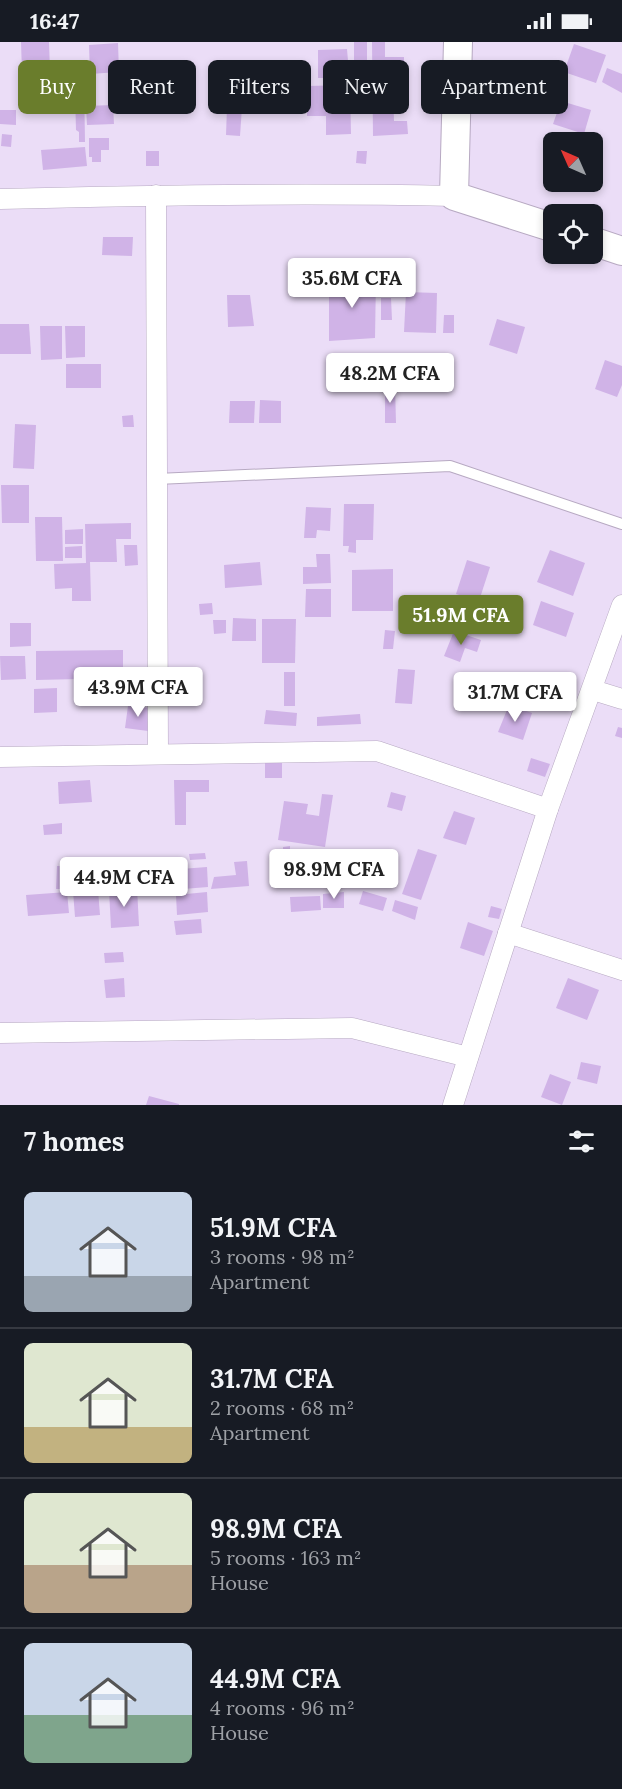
<!DOCTYPE html>
<html lang="en">
<head>
<meta charset="utf-8">
<style>
  :root { --surface:#171b24; --page:#20242c; --text:#f1f3f6; --muted:#9ea1a6; --line:#363941; --accent:#6a7d2c }
  body { margin:0; font-family:Lora,serif; background:var(--page); color:var(--text); height:100vh; display:flex; flex-direction:column; font-size:22px; white-space:nowrap }
  * { box-sizing:border-box; margin:0 }
  p { font-size:20px; color:var(--muted) }
  .icon { flex:none; width:33px; height:33px; fill:none; stroke:currentColor; stroke-width:2; stroke-linecap:round; stroke-linejoin:round }
  .map { position:relative; height:1063px; overflow:hidden }
  .side { display:flex; flex-direction:column; background:var(--surface); flex:1 }
  .side>* { flex:none }
  .hud { position:absolute; left:18px; top:18px; width:586px; height:54px; display:flex; gap:12px }
  .needle { width:39px; rotate:315deg }
  .controls { position:absolute; left:543px; top:90px; display:grid; gap:12px }
  .controls a { display:grid; place-items:center; width:60px; height:60px; border-radius:9px; background:var(--surface); box-shadow:0 3px 9px #0003; font-size:30px }
  .price { position:absolute; translate:-50% -51px; padding:0 14px; border-radius:6px; background:#fff; color:#222; font-size:20px; line-height:39px; filter:drop-shadow(0 2px 3px #0008) }
  .price::after { content:''; position:absolute; left:50%; top:36px; width:18px; height:14px; margin-left:-9px; background:inherit; clip-path:polygon(0 0,100% 0,50% 100%) }
  .price.current { background:var(--accent); color:#fff }
  ul { padding:0; list-style:none }
  li { display:flex; align-items:center; gap:18px; height:150px; padding:0 24px }
  li+li { border-top:2px solid var(--line) }
  li span { display:grid; place-items:center; flex:none; width:168px; height:120px; border-radius:9px; color:#555 }
  li>.icon { margin-inline-start:auto }
  span .icon { width:72px; height:72px; fill:#fffc; stroke-width:1 }
  li b { font-size:26px }
  h2 { display:flex; justify-content:space-between; align-items:center; height:72px; padding:0 24px; font-size:26px }
  .pill { padding:0 21px; border-radius:9px; background:var(--surface); box-shadow:0 3px 9px #0003; font-size:21px; line-height:54px }
  .pill.current { background:var(--accent); color:#fff }
  .status { display:flex; justify-content:space-between; align-items:center; height:42px; padding:0 30px; background:var(--surface); direction:ltr }
  .status svg { height:16px; fill:currentColor }
  .map>svg:first-child { display:block }
</style>
</head>
<body>
<div class="status"><b>16:47</b><svg viewBox="0 0 49 12"><path d="M0 12V9h3v3zM5 12V6h3v6zM10 12V3h3v9zM15 12V0h3v12zM26 1h20v11H26zM47 4h2v5h-2z"/></svg></div>
<div class="map">
<svg width="622" height="1063" viewBox="0 0 622 1063">
  <rect width="100%" height="100%" fill="#ebddf7"/>
  <g fill="#d0b3e7">
    <polygon points="21,0 49,0 50,29 22,30"/>
    <polygon points="354,0 367,0 367,46 359,46 359,33 354,33"/>
    <polygon points="372,0 385,0 385,15 404,15 404,36 406,35 407,47 393,48 394,79 407,79 408,92 373,94"/>
    <polygon points="118,1 119,30 90,32 89,3"/>
    <polygon points="574,2 606,13 596,41 564,30"/>
    <polygon points="347,7 348,19 336,19 336,36 318,36 318,8"/>
    <polygon points="607,26 622,32 622,51 602,40"/>
    <polygon points="157,33 158,65 131,67 130,34"/>
    <polygon points="190,34 191,60 162,61 161,35"/>
    <polygon points="247,36 262,37 262,60 246,60"/>
    <polygon points="72,37 84,37 85,100 79,100 79,90 76,88 75,52 72,52"/>
    <polygon points="350,43 351,92 326,93 326,74 307,74 307,44"/>
    <polygon points="561,59 591,68 584,92 553,82"/>
    <polygon points="113,63 114,82 87,83 86,64"/>
    <polygon points="227,65 242,65 240,94 226,93"/>
    <polygon points="0,68 16,68 16,83 0,82"/>
    <polygon points="2,92 12,93 11,105 1,104"/>
    <polygon points="89,96 109,96 109,108 101,108 101,120 92,120 92,115 89,115"/>
    <polygon points="85,105 87,124 43,128 41,108"/>
    <rect x="146" y="109" width="13" height="15"/>
    <polygon points="357,109 367,109 366,122 356,121"/>
    <polygon points="103,195 133,195 132,214 102,213"/>
    <polygon points="329,236 376,236 375,296 329,299"/>
    <polygon points="406,250 437,251 436,291 404,290"/>
    <polygon points="227,253 250,253 254,284 228,285"/>
    <polygon points="381,256 391,256 392,278 381,278"/>
    <polygon points="444,273 454,273 454,291 443,291"/>
    <polygon points="497,277 525,285 517,312 489,303"/>
    <polygon points="0,282 29,282 31,312 0,312"/>
    <polygon points="40,284 62,284 62,317 41,318"/>
    <polygon points="65,284 85,284 85,315 66,316"/>
    <polygon points="605,318 622,324 622,343 617,355 595,347"/>
    <rect x="66" y="322" width="35" height="24"/>
    <polygon points="385,343 395,343 396,381 385,381"/>
    <polygon points="260,358 281,359 281,381 259,381"/>
    <polygon points="230,359 255,359 254,381 229,381"/>
    <polygon points="133,373 134,385 123,385 122,374"/>
    <polygon points="15,382 36,383 34,427 13,426"/>
    <polygon points="1,443 29,443 29,481 2,481"/>
    <polygon points="344,462 374,462 373,498 356,498 356,511 348,510 349,504 343,504"/>
    <polygon points="306,465 331,466 330,489 317,488 316,496 304,496"/>
    <polygon points="35,475 62,475 63,519 36,519"/>
    <polygon points="131,481 131,497 116,497 117,520 90,520 91,559 72,559 72,546 55,547 54,522 86,521 85,482"/>
    <polygon points="83,487 83,502 65,502 65,488"/>
    <polygon points="124,503 137,503 138,523 125,524"/>
    <polygon points="82,504 82,516 65,516 65,505"/>
    <polygon points="550,508 585,521 573,554 537,540"/>
    <polygon points="316,512 330,512 331,541 303,542 303,525 317,525"/>
    <polygon points="467,518 490,525 479,559 456,552"/>
    <polygon points="260,520 262,543 225,546 224,523"/>
    <polygon points="393,527 393,569 352,569 352,528"/>
    <polygon points="306,547 331,547 331,575 305,575"/>
    <polygon points="541,559 574,571 566,595 533,583"/>
    <polygon points="212,561 213,572 200,573 199,562"/>
    <polygon points="233,576 256,577 256,599 232,599"/>
    <polygon points="262,577 296,577 295,621 262,621"/>
    <polygon points="213,578 226,578 226,591 214,592"/>
    <polygon points="10,581 31,581 31,604 10,605"/>
    <polygon points="385,588 395,589 393,607 383,607"/>
    <polygon points="454,589 481,598 477,610 465,606 460,620 444,614"/>
    <polygon points="123,608 123,636 36,638 36,609"/>
    <polygon points="0,614 25,614 26,637 1,638"/>
    <polygon points="398,627 415,628 412,662 395,661"/>
    <rect x="284" y="630" width="11" height="34"/>
    <polygon points="57,646 57,670 34,671 34,647"/>
    <polygon points="509,663 532,671 523,698 498,690"/>
    <polygon points="128,664 151,666 148,689 125,686"/>
    <polygon points="266,668 297,671 296,684 264,682"/>
    <polygon points="360,672 361,682 317,684 317,675"/>
    <polygon points="618,685 622,686 622,696 615,694"/>
    <polygon points="531,716 550,722 545,735 527,729"/>
    <rect x="265" y="719" width="17" height="17"/>
    <polygon points="90,738 92,760 59,762 58,740"/>
    <polygon points="174,738 209,738 209,750 186,750 186,783 175,783"/>
    <polygon points="391,750 406,754 402,769 387,765"/>
    <polygon points="322,752 333,753 325,805 278,798 284,759 308,762 306,772 319,774"/>
    <polygon points="454,769 475,776 466,803 443,796"/>
    <polygon points="62,781 62,792 44,793 43,783"/>
    <polygon points="290,804 290,816 283,816 283,805"/>
    <polygon points="418,807 437,813 421,858 402,852"/>
    <polygon points="205,811 206,817 190,818 189,812"/>
    <polygon points="247,819 249,844 211,847 214,835 236,833 234,820"/>
    <polygon points="57,824 68,824 67,847 56,847"/>
    <polygon points="174,824 175,845 148,847 146,826"/>
    <polygon points="207,825 208,845 183,847 181,827"/>
    <polygon points="137,845 139,884 111,886 109,848"/>
    <polygon points="98,848 100,873 75,875 73,849"/>
    <polygon points="363,849 387,856 383,869 359,862"/>
    <polygon points="67,850 69,871 28,874 26,853"/>
    <polygon points="207,850 208,870 177,873 176,853"/>
    <polygon points="344,850 344,866 323,866 323,852"/>
    <polygon points="320,854 321,868 291,870 290,855"/>
    <polygon points="395,858 418,865 415,878 392,869"/>
    <polygon points="491,864 502,867 499,877 488,875"/>
    <polygon points="201,877 202,891 176,893 174,879"/>
    <polygon points="468,880 493,889 484,914 460,906"/>
    <polygon points="123,910 124,920 105,921 104,911"/>
    <polygon points="124,936 125,955 106,956 104,938"/>
    <polygon points="568,936 599,948 587,978 556,966"/>
    <polygon points="581,1020 601,1024 597,1042 577,1037"/>
    <polygon points="550,1032 571,1040 562,1063 541,1055"/>
    <polygon points="149,1054 179,1062 179,1063 146,1063"/>
  </g>
  <g fill="none" stroke-linecap="round" stroke-linejoin="round">
    <g stroke="#b7a9c2" stroke-width="12">
      <polyline id="lane" points="157,437 450,424 622,482"/>
    </g>
    <g stroke="#b7a9c2" stroke-width="21">
      <g id="street">
        <polyline points="156,153 158,712"/>
        <path d="M0 157C151 153 303 151 454 154"/>
        <polyline points="593,648 622,657"/>
        <polyline points="0,715 377,709 548,767"/>
        <polyline points="508,891 622,928"/>
        <polyline points="0,991 352,986 468,1015"/>
        <polyline points="453,1063 548,767 622,563"/>
      </g>
    </g>
    <g stroke="#b7a9c2" stroke-width="30">
      <g id="secondary">
        <polyline points="458,0 454,154 554,186"/>
        <polyline points="592,199 622,209"/>
      </g>
    </g>
    <use href="#lane" stroke="#fff" stroke-width="10"/>
    <use href="#street" stroke="#fff" stroke-width="20"/>
    <use href="#secondary" stroke="#fff" stroke-width="28"/>
  </g>
</svg>
<div class="controls">
<a><svg class="needle" viewBox="-14 -14 28 28"><path d="M0-13l5 13h-10z" fill="#e53935"/><path d="M0 13l5-13h-10z" fill="#9ea1a6"/></svg></a>
<a><svg class="icon" aria-label="locate" viewBox="0 0 24 24"><circle cx="12" cy="12" r="6"/><path d="M12 2v4M12 18v4M2 12h4M18 12h4"/></svg></a>
</div>
<b class="price" style="left:352px;top:267px">35.6M CFA</b>
<b class="price" style="left:390px;top:362px">48.2M CFA</b>
<b class="price current" style="left:461px;top:604px">51.9M CFA</b>
<b class="price" style="left:138px;top:676px">43.9M CFA</b>
<b class="price" style="left:515px;top:681px">31.7M CFA</b>
<b class="price" style="left:334px;top:858px">98.9M CFA</b>
<b class="price" style="left:124px;top:866px">44.9M CFA</b>
<div class="hud">
<a class="pill current">Buy</a>
<a class="pill">Rent</a>
<a class="pill">Filters</a>
<a class="pill">New</a>
<a class="pill">Apartment</a>
</div>
</div>
<section class="side">
<h2>7 homes<svg class="icon" aria-label="filters" viewBox="0 0 24 24"><path d="M4 7h16M4 17h16"/><circle cx="9" cy="7" r="2"/><circle cx="15" cy="17" r="2"/></svg></h2>
<ul>
<li><span style="background:linear-gradient(#c9d6e8 70%,#9aa5b1 0)"><svg class="icon" aria-label="home" viewBox="0 0 24 24"><path d="M3 11l9-7 9 7M6 9v11h12V9"/></svg></span><div><b>51.9M CFA</b><p>3 rooms · 98 m²</p><p>Apartment</p></div></li>
<li><span style="background:linear-gradient(#dfe7d0 70%,#c2b280 0)"><svg class="icon" aria-label="home" viewBox="0 0 24 24"><path d="M3 11l9-7 9 7M6 9v11h12V9"/></svg></span><div><b>31.7M CFA</b><p>2 rooms · 68 m²</p><p>Apartment</p></div></li>
<li><span style="background:linear-gradient(#dfe7d0 60%,#b9a48a 0)"><svg class="icon" aria-label="home" viewBox="0 0 24 24"><path d="M3 11l9-7 9 7M6 9v11h12V9"/></svg></span><div><b>98.9M CFA</b><p>5 rooms · 163 m²</p><p>House</p></div></li>
<li><span style="background:linear-gradient(#c9d6e8 60%,#7fa58c 0)"><svg class="icon" aria-label="home" viewBox="0 0 24 24"><path d="M3 11l9-7 9 7M6 9v11h12V9"/></svg></span><div><b>44.9M CFA</b><p>4 rooms · 96 m²</p><p>House</p></div></li>
</ul>
</section>
</body>
</html>
